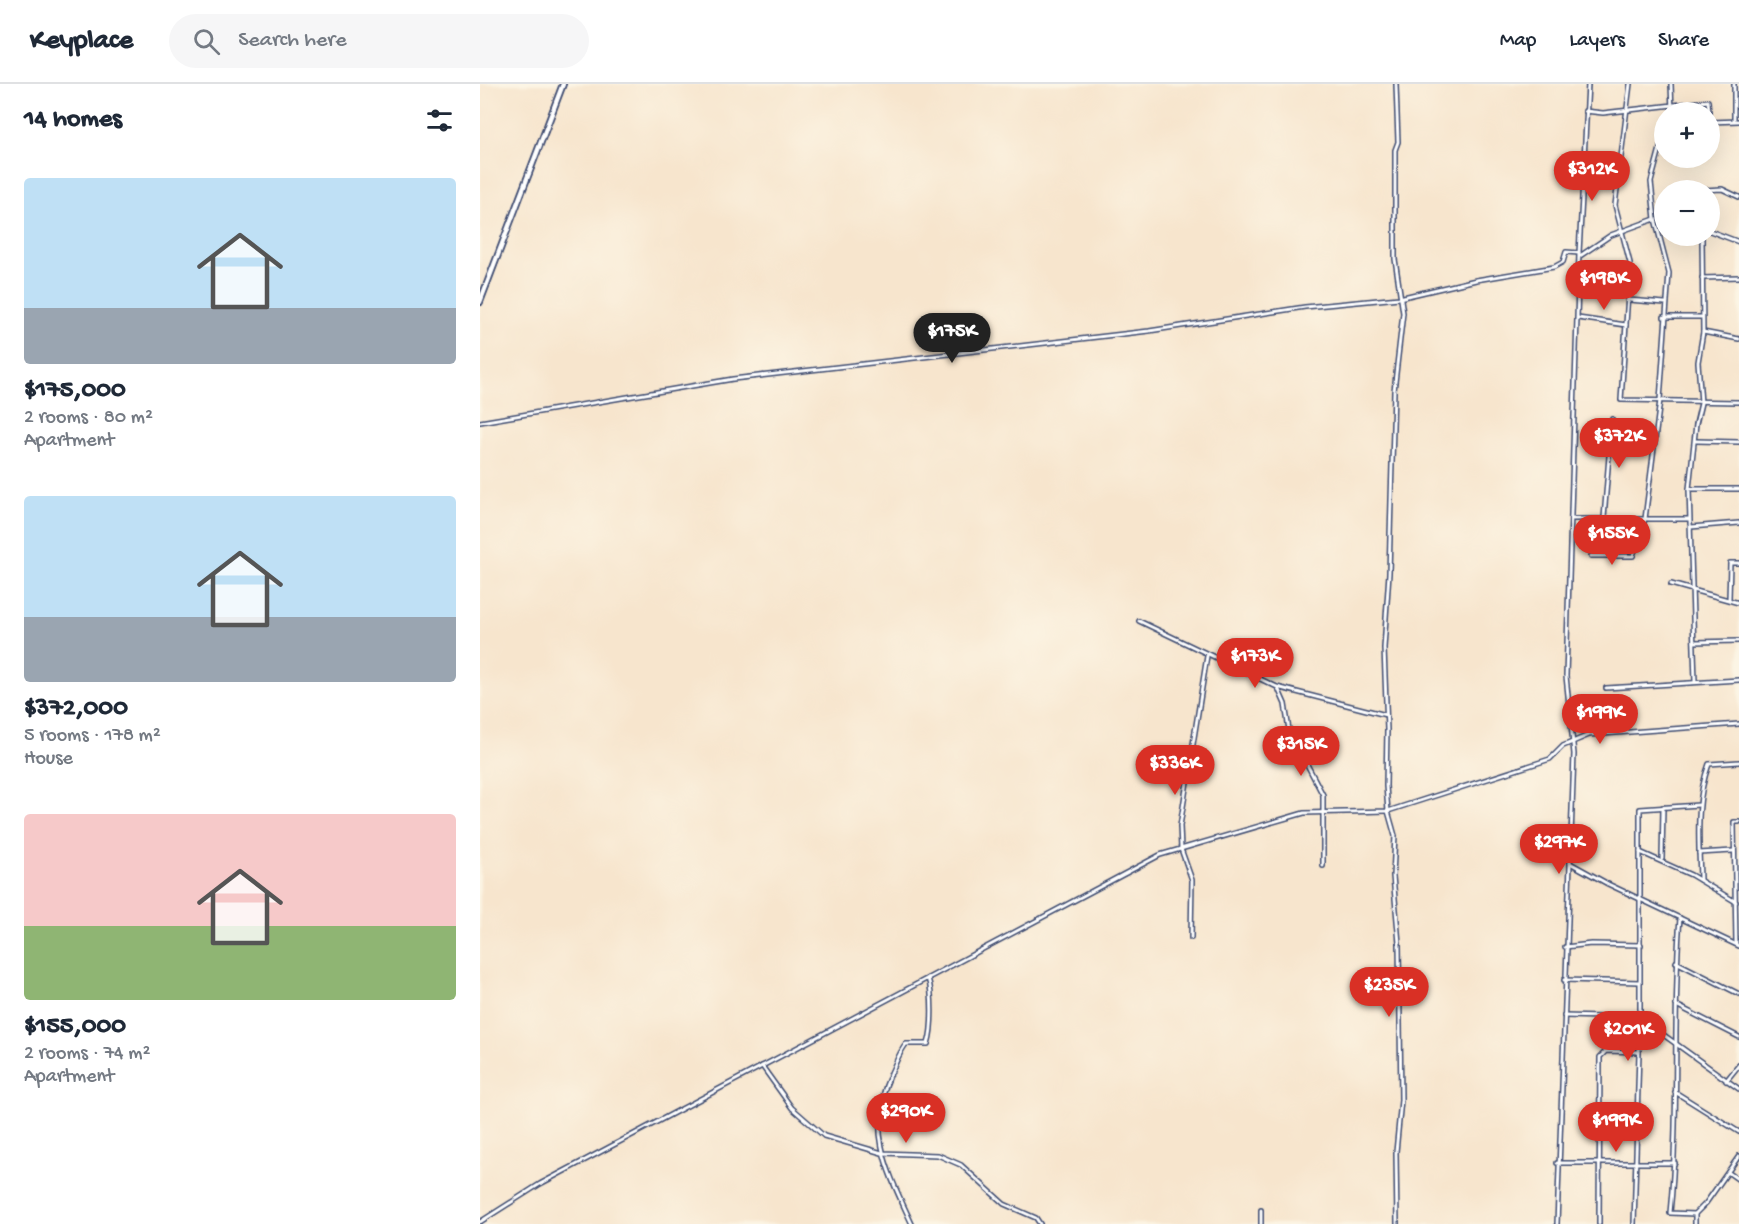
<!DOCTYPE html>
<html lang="en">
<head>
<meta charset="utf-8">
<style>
  :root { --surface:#fff; --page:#f6f6f7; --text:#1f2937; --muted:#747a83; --line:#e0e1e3; --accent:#d93025 }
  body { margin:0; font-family:"Gochi Hand",sans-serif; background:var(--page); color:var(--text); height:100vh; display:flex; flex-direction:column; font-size:22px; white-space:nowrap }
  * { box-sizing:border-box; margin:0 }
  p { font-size:20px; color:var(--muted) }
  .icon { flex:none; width:33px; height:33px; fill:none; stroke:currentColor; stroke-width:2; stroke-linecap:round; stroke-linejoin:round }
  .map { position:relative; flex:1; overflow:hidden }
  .drawer { display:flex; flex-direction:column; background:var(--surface); width:480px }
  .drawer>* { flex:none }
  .fabs { position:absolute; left:1174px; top:18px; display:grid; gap:12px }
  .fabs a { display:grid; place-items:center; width:66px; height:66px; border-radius:50%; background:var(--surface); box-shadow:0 6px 24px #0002; font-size:30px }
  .price { position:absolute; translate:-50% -51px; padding:0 14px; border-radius:21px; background:var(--accent); color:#fff; font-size:20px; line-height:39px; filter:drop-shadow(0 2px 3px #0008) }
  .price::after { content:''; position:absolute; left:50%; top:36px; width:18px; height:14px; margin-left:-9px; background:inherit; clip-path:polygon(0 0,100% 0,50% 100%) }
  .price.current { background:#222; color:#fff }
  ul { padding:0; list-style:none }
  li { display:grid; align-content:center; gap:12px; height:318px; padding:0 24px }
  li span { display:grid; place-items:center; height:186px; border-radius:6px; color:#555 }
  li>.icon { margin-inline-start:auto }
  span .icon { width:108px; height:108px; fill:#fffc; stroke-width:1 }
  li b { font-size:26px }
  h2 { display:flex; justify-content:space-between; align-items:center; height:72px; padding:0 24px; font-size:26px }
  header { display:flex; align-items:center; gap:36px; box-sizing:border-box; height:84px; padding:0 30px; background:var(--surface); border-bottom:2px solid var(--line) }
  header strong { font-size:28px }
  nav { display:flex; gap:33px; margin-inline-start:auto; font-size:21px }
  .search { width:420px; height:54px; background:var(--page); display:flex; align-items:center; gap:15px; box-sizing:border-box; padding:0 21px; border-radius:33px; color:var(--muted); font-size:22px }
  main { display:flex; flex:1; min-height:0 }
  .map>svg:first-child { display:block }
</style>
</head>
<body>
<header>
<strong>Keyplace</strong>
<div class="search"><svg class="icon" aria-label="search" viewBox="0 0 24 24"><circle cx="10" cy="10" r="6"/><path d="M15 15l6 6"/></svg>Search here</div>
<nav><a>Map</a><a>Layers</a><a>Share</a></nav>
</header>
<main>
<section class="drawer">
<h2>14 homes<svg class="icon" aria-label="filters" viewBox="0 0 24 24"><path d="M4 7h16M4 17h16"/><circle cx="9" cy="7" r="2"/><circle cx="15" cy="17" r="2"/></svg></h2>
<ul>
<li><span style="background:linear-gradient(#bfe0f5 70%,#9aa5b1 0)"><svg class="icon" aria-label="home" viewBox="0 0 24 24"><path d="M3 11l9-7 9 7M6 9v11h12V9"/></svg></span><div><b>$175,000</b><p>2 rooms · 80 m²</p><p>Apartment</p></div></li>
<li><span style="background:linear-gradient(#bfe0f5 65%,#9aa5b1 0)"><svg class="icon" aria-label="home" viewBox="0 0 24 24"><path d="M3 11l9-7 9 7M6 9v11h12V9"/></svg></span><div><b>$372,000</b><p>5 rooms · 178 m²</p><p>House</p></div></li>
<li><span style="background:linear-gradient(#f6c9c9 60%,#8fb573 0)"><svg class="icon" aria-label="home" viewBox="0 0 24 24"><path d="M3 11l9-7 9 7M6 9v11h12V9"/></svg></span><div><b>$155,000</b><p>2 rooms · 74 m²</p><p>Apartment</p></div></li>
</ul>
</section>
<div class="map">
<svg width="1259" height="1140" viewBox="0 0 1259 1140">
  <rect width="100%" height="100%" fill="#fcf5e5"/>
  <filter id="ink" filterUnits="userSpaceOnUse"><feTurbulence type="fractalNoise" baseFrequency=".0167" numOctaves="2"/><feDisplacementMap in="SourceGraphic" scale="12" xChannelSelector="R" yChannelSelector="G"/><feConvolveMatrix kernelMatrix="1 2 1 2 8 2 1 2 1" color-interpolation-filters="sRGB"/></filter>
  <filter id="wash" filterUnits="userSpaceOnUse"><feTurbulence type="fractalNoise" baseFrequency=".008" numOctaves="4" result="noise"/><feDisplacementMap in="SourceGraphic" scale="24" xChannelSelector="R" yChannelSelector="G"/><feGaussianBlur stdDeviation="1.35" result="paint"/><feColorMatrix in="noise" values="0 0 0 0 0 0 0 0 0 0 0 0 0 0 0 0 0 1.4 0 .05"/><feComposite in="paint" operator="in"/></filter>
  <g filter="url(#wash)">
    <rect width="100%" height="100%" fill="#f7e5cd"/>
  </g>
  <g filter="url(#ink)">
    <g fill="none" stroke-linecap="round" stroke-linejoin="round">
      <g stroke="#3c4a6f" stroke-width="6">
        <g id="street">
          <polyline points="916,0 918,58 915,66 915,175 923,229 914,307 909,489 904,564 907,646 906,702 908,727 915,752 913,792 919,859 921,1016 916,1068 917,1140"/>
          <polyline points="1150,0 1135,121 1150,179 1141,316 1259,318"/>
          <polyline points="1191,0 1192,28"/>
          <polyline points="1105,27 1123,29 1228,17 1229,28"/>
          <polyline points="1254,36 1254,0"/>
          <polyline points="1230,38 1259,37"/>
          <polyline points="1223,106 1242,105 1259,113"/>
          <polyline points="1230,147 1259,158"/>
          <polyline points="1100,172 1131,151 1175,135"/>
          <polyline points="1222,194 1259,193"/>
          <polyline points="1149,216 1185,219"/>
          <polyline points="1184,233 1221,233"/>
          <polyline points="1098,234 1146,241"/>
          <polyline points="1223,248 1259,255"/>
          <polyline points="0,338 253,295 669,247 825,223 919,214 996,196 1074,183 1083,178 1086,168 1099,169"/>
          <polyline points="1216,357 1259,358"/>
          <polyline points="1209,405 1259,405"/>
          <polyline points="1124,434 1132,335"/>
          <polyline points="1091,435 1209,435"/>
          <polyline points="1211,443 1259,439"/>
          <polyline points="1111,472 1153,472 1165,435 1180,316 1189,189 1175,135 1171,98 1185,46"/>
          <polyline points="1191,500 1259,519"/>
          <polyline points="1249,515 1250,479 1259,479"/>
          <polyline points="659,537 797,603 906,631"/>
          <polyline points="1214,558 1259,557"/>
          <polyline points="1215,598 1209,405 1216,340 1221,319 1218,278 1223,248 1222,152"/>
          <polyline points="798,604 805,620 809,646 843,711 843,782"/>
          <polyline points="1126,604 1259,596"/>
          <polyline points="1160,768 1211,791 1256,818"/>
          <polyline points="1219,769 1253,767"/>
          <polyline points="1182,775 1183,723"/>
          <polyline points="1090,779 1128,800 1259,862"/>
          <path d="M1220 796C1219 756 1215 718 1229 680L1259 678"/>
          <path d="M1200 834C1192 932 1200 1031 1190 1129L1215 1130V1140"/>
          <polyline points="711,854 712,796 701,765 700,742 727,572"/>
          <polyline points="1256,860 1254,738 1259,738"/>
          <polyline points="1085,863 1111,860 1161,861"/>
          <polyline points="1196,878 1259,910"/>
          <polyline points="1084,896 1160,898"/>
          <polyline points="1196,921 1259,953"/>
          <polyline points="1084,932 1160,934 1259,1005"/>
          <polyline points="282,982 312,1024 344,1052 402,1069 458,1071 481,1081 524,1120 556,1134 560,1140"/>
          <polyline points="1246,997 1259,981"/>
          <polyline points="1195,1008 1259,1048"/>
          <polyline points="1077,1079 1195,1079"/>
          <polyline points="1249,1089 1259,1096"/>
          <polyline points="1215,1130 1226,1119 1259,1072"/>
          <polyline points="0,1138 60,1100 680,771 824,729 908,727 1070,675 1083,662 1109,651 1259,640"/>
          <path d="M432 1140C408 1088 385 1046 411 989 416 979 419 969 426 960H448C453 945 453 909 448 894"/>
          <polyline points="781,1140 781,1126"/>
          <polyline points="1077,1140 1094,670 1086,592 1099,169 1108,0"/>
          <polyline points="1119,1140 1120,973 1126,967 1159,968"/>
          <polyline points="1154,1140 1160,934 1160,725 1219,721"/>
        </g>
      </g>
      <g stroke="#3c4a6f" stroke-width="8">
        <polyline id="secondary" points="0,218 83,0"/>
      </g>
      <use href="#street" stroke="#fff" stroke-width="3"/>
      <use href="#secondary" stroke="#fff" stroke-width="4.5"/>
    </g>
  </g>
</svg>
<div class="fabs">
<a>+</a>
<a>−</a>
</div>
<b class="price" style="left:1112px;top:118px">$312K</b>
<b class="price" style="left:1124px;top:227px">$198K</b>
<b class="price current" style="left:472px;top:280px">$175K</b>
<b class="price" style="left:1139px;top:385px">$372K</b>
<b class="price" style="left:1132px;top:482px">$155K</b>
<b class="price" style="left:775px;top:605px">$173K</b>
<b class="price" style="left:1120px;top:661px">$199K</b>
<b class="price" style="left:821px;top:693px">$315K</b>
<b class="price" style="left:695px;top:712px">$336K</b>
<b class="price" style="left:1079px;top:791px">$297K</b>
<b class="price" style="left:909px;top:934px">$235K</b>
<b class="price" style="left:1148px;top:978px">$201K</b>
<b class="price" style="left:426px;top:1060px">$290K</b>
<b class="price" style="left:1136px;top:1069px">$199K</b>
</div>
</main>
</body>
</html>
